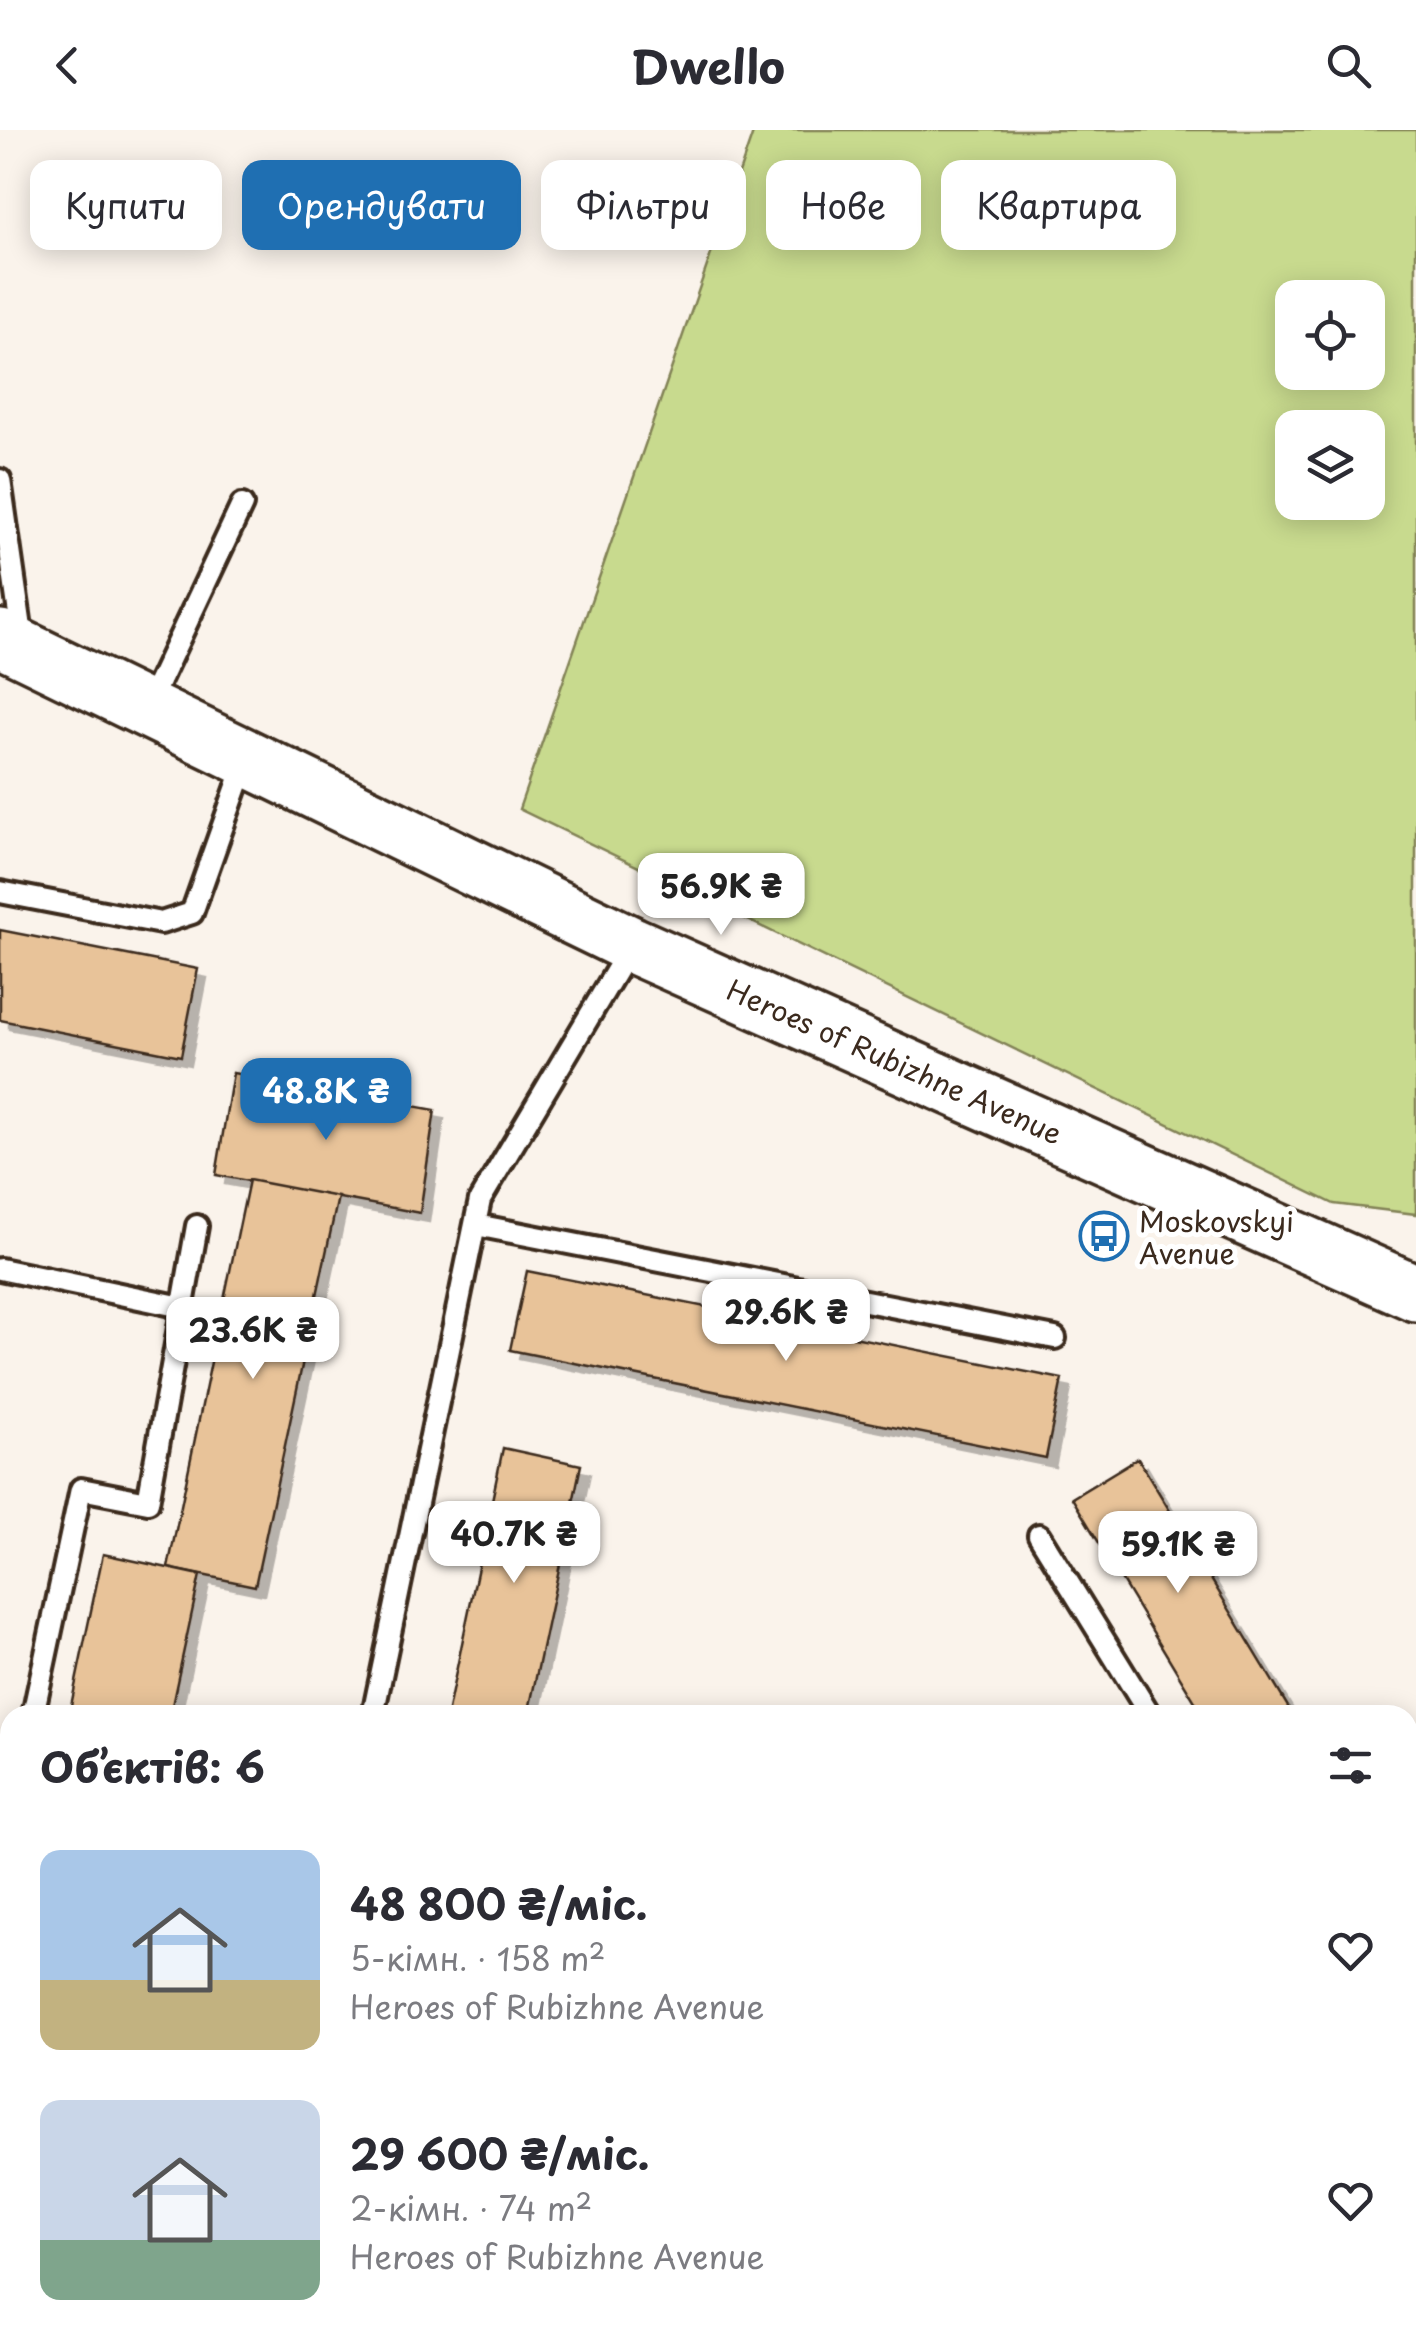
<!DOCTYPE html>
<html lang="uk">
<head>
<meta charset="utf-8">
<style>
  :root { --surface:#fff; --page:#f2f2f3; --text:#2b2b33; --muted:#7c7c81; --accent:#1f6fb2 }
  body { margin:0; font-family:"Playpen Sans",sans-serif; background:var(--page); color:var(--text); height:100vh; display:flex; flex-direction:column; font-size:38px; white-space:nowrap }
  * { box-sizing:border-box; margin:0 }
  p { font-size:32px; color:var(--muted) }
  .icon { flex:none; width:55px; height:55px; fill:none; stroke:currentColor; stroke-width:2; stroke-linecap:round; stroke-linejoin:round }
  .map { position:relative; flex:1; overflow:hidden }
  .panel { position:absolute; left:0px; top:1575px; width:1418px; height:640px; display:flex; flex-direction:column; background:var(--surface); border-radius:30px 30px 0 0; box-shadow:0 5px 25px #0003 }
  .panel>* { flex:none }
  .hud { position:absolute; left:30px; top:30px; width:1358px; height:90px; display:flex; gap:20px }
  .controls { position:absolute; left:1275px; top:150px; display:grid; gap:20px }
  .controls a { display:grid; place-items:center; width:110px; height:110px; border-radius:20px; background:var(--surface); box-shadow:0 5px 25px #0003; font-size:50px }
  .price { position:absolute; translate:-50% -85px; padding:0 22px; border-radius:20px; background:#fff; color:#222; font-size:32px; line-height:65px; filter:drop-shadow(0 2px 5px #0008) }
  .price::after { content:''; position:absolute; left:50%; top:60px; width:30px; height:22px; margin-left:-15px; background:inherit; clip-path:polygon(0 0,100% 0,50% 100%) }
  .price.current { background:var(--accent); color:#fff }
  ul { padding:0; list-style:none }
  li { display:flex; align-items:center; gap:30px; height:250px; padding:0 40px }
  li span { display:grid; place-items:center; flex:none; width:280px; height:200px; border-radius:20px; color:#555 }
  li>.icon { margin-inline-start:auto }
  span .icon { width:120px; height:120px; fill:#fffc; stroke-width:1 }
  li b { font-size:42px }
  h2 { display:flex; justify-content:space-between; align-items:center; height:120px; padding:0 40px; font-size:42px }
  .pill { padding:0 35px; border-radius:20px; background:var(--surface); box-shadow:0 5px 25px #0003; font-size:35px; line-height:90px }
  .pill.current { background:var(--accent); color:#fff }
  header { display:flex; justify-content:space-between; align-items:center; height:130px; padding:0 40px; background:var(--surface); font-size:45px; font-weight:700 }
  .map>svg:first-child { display:block }
</style>
</head>
<body>
<header><svg class="icon" aria-label="back" viewBox="0 0 24 24"><path d="M15 5l-7 7 7 7"/></svg>Dwello<svg class="icon" aria-label="search" viewBox="0 0 24 24"><circle cx="10" cy="10" r="6"/><path d="M15 15l6 6"/></svg></header>
<div class="map">
<svg width="1416" height="2215" viewBox="0 0 1416 2215">
  <defs>
    <filter id="shadow"><feDropShadow dx="9" dy="9" stdDeviation="0" flood-color="#0004"/></filter>
  </defs>
  <rect width="100%" height="100%" fill="#faf3eb"/>
  <filter id="ink" filterUnits="userSpaceOnUse"><feTurbulence type="fractalNoise" baseFrequency=".01" numOctaves="2"/><feDisplacementMap in="SourceGraphic" scale="20" xChannelSelector="R" yChannelSelector="G"/><feConvolveMatrix kernelMatrix="1 2 1 2 8 2 1 2 1" color-interpolation-filters="sRGB"/></filter>
  <g filter="url(#ink)">
    <polygon fill="#f5e5d2" points="10,2100 10,2205 618,2205 616,2215 0,2215 0,2107"/>
    <path fill="#c8da8e" stroke="#828256" stroke-width="2.5" fill-rule="evenodd" d="M754 0H1416V1084L1334 1074 519 679ZM1292 168H1368V242H1292ZM1292 298H1368V372H1292Z"/>
    <g fill="#e8c399" stroke="#3b2a1e" stroke-width="2.5" filter="url(#shadow)">
      <polygon points="0,800 198,839 181,926 0,890"/>
      <polygon points="233,943 435,980 420,1083 216,1045"/>
      <polygon points="249,1050 338,1067 255,1456 168,1438"/>
      <polygon points="527,1141 1062,1249 1046,1328 510,1220"/>
      <polygon points="503,1318 581,1335 528,1585 447,1585"/>
      <polygon points="1138,1328 1293,1585 1203,1585 1072,1368"/>
      <polygon points="103,1424 200,1445 170,1585 69,1585"/>
      <polygon points="10,1861 10,1961 0,1959 0,1908"/>
      <polygon points="220,2205 464,2205 462,2215 218,2215"/>
      <polygon points="717,2205 792,2205 790,2215 715,2215"/>
    </g>
    <g fill="none" stroke-linecap="round" stroke-linejoin="round">
      <g stroke="#3b2a1e" stroke-width="28">
        <g id="lane">
          <polyline points="0,350 23,512"/>
          <polyline points="148,575 242,375"/>
          <polyline points="0,762 161,793 192,783 246,631"/>
          <polyline points="476,1095 1055,1208"/>
          <polyline points="0,1139 182,1177"/>
          <polyline points="1039,1405 1150,1585"/>
          <polyline points="33,1585 81,1359 148,1372 197,1096"/>
          <polyline points="373,1585 480,1070 631,816"/>
          <polyline points="0,1739 10,1692"/>
          <polyline points="1408,1749 1416,1750"/>
          <polyline points="0,2046 10,2040"/>
          <polyline points="1103,2205 1129,2215"/>
          <polyline points="643,2215 645,2205"/>
          <polyline points="1060,2215 1064,2205"/>
        </g>
      </g>
      <g stroke="#3b2a1e" stroke-width="62">
        <g id="secondary">
          <polyline points="0,508 632,815 1416,1163"/>
          <polyline points="1408,2051 1416,2029"/>
          <polyline points="1345,2215 1348,2205"/>
        </g>
      </g>
      <use href="#lane" stroke="#fff" stroke-width="20"/>
      <use href="#secondary" stroke="#fff" stroke-width="55"/>
    </g>
  </g>
  <defs>
    <g id="bus-ring" transform="scale(2.5)"><circle r="9.5" fill="#fff" stroke="#1f6fb2" stroke-width="1.5"/><path d="M-5-6H5V4H4V6H2V4H-2V6H-4V4H-5ZM-3.5-4V0h7V-4ZM-3.5 1.2v1.5H-2V1.2ZM2 1.2v1.5H3.5V1.2Z" fill="#1f6fb2"/></g>
  </defs>
  <g fill-rule="evenodd">
    <use href="#bus-ring" x="1104" y="1106"/>
  </g>
  <g text-anchor="middle" dominant-baseline="central" stroke-width="10" stroke-linejoin="round" paint-order="stroke">
    <g font-size="28" fill="#3b2a1e" stroke="#fff">
      <text transform="translate(895 931) rotate(24)">Heroes of Rubizhne Avenue</text>
    </g>
    <g font-size="28" fill="#3b2a1e" stroke="#fff" text-anchor="start">
      <text x="1139" y="1090">Moskovskyi<tspan x="1139" dy="32">Avenue</tspan></text>
    </g>
  </g>
</svg>
<div class="controls">
<a><svg class="icon" aria-label="locate" viewBox="0 0 24 24"><circle cx="12" cy="12" r="6"/><path d="M12 2v4M12 18v4M2 12h4M18 12h4"/></svg></a>
<a><svg class="icon" aria-label="layers" viewBox="0 0 24 24"><path d="M12 4l9 5-9 5-9-5zM3 14l9 5 9-5"/></svg></a>
</div>
<b class="price" style="left:721px;top:808px">56.9K ₴</b>
<b class="price current" style="left:326px;top:1013px">48.8K ₴</b>
<b class="price" style="left:786px;top:1234px">29.6K ₴</b>
<b class="price" style="left:253px;top:1252px">23.6K ₴</b>
<b class="price" style="left:514px;top:1456px">40.7K ₴</b>
<b class="price" style="left:1178px;top:1466px">59.1K ₴</b>
<div class="hud">
<a class="pill">Купити</a>
<a class="pill current">Орендувати</a>
<a class="pill">Фільтри</a>
<a class="pill">Нове</a>
<a class="pill">Квартира</a>
</div>
<section class="panel">
<h2>Об’єктів: 6<svg class="icon" aria-label="filters" viewBox="0 0 24 24"><path d="M4 7h16M4 17h16"/><circle cx="9" cy="7" r="2"/><circle cx="15" cy="17" r="2"/></svg></h2>
<ul>
<li><span style="background:linear-gradient(#a9c7e8 65%,#c2b280 0)"><svg class="icon" aria-label="home" viewBox="0 0 24 24"><path d="M3 11l9-7 9 7M6 9v11h12V9"/></svg></span><div><b>48 800 ₴/міс.</b><p>5-кімн. · 158 m²</p><p>Heroes of Rubizhne Avenue</p></div><svg class="icon" aria-label="heart" viewBox="0 0 24 24"><path d="M12 20l-8-8c-3-5 5-10 8-4 3-6 11-1 8 4z"/></svg></li>
<li><span style="background:linear-gradient(#c9d6e8 70%,#7fa58c 0)"><svg class="icon" aria-label="home" viewBox="0 0 24 24"><path d="M3 11l9-7 9 7M6 9v11h12V9"/></svg></span><div><b>29 600 ₴/міс.</b><p>2-кімн. · 74 m²</p><p>Heroes of Rubizhne Avenue</p></div><svg class="icon" aria-label="heart" viewBox="0 0 24 24"><path d="M12 20l-8-8c-3-5 5-10 8-4 3-6 11-1 8 4z"/></svg></li>
</ul>
</section>
</div>
</body>
</html>
